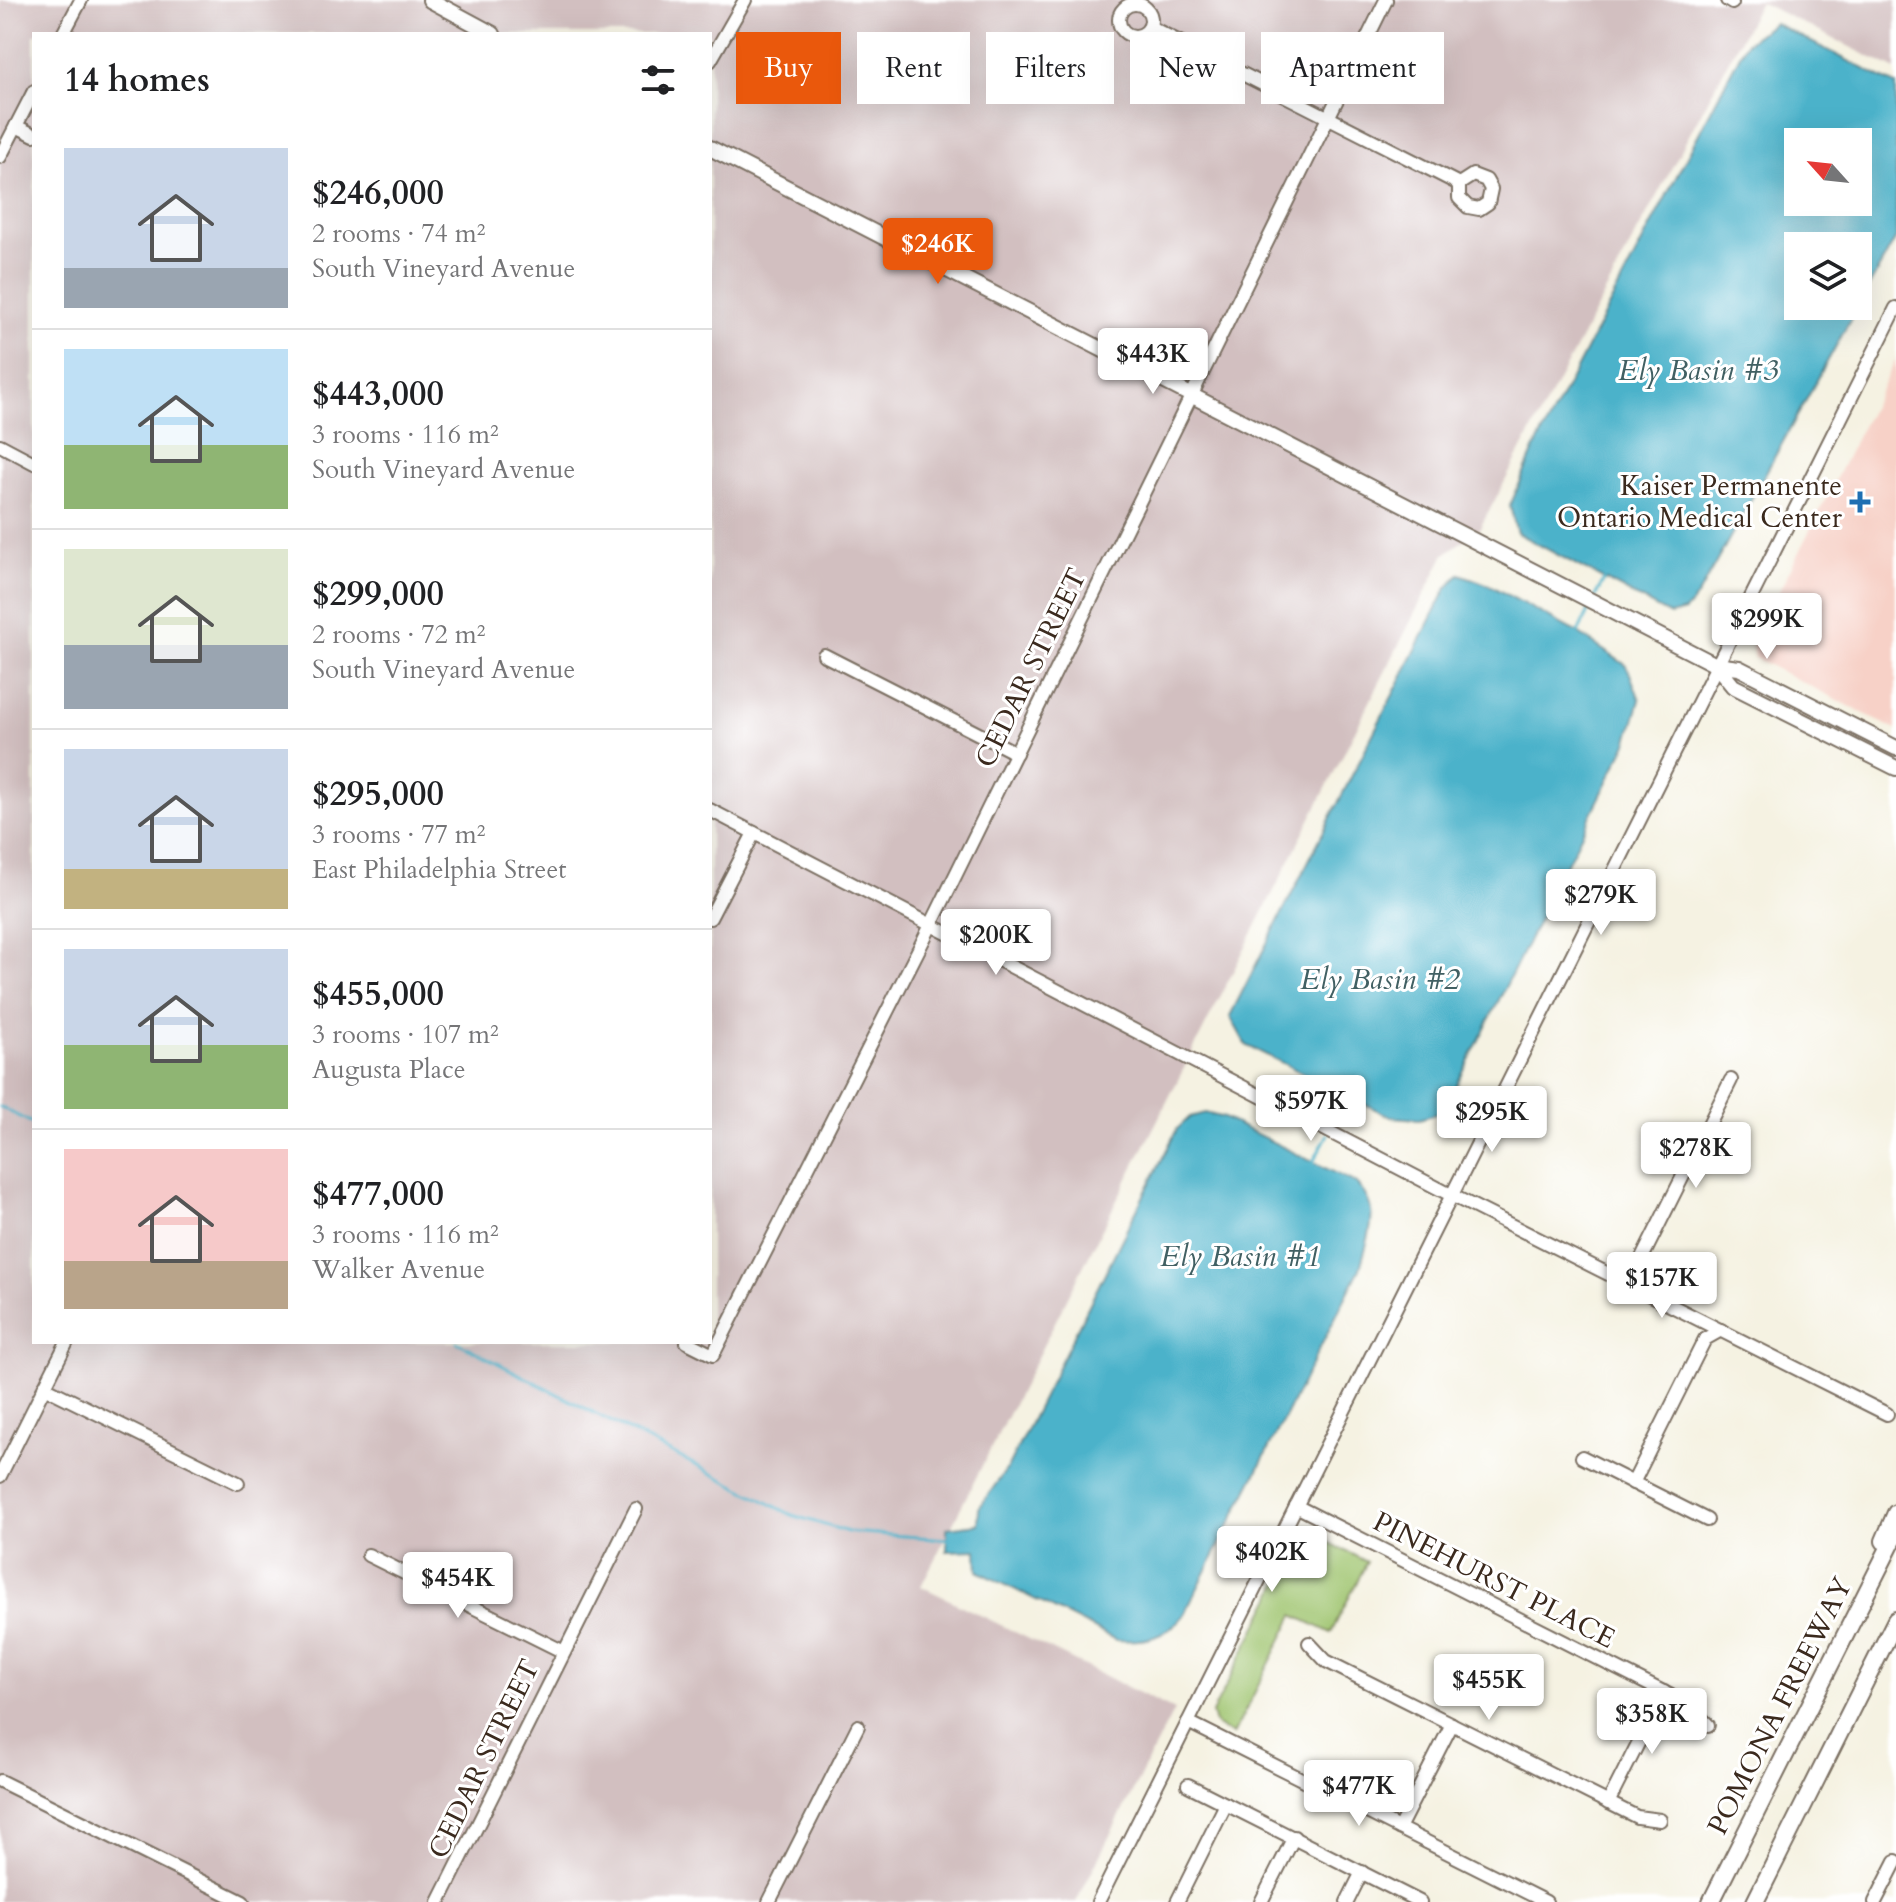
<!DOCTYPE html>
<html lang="en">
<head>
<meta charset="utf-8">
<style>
  :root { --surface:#fff; --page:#f2f2f2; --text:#202124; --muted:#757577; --line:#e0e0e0; --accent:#ea580c }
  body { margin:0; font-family:Cardo,serif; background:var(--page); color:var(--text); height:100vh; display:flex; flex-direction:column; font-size:30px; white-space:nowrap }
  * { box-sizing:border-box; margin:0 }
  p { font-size:26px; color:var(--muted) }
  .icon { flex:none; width:44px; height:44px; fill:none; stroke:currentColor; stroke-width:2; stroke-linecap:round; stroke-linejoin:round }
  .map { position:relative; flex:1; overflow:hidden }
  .details { position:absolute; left:32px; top:32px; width:680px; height:1312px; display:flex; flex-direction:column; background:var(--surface); border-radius:0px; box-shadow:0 8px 32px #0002 }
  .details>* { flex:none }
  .top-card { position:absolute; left:736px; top:32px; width:760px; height:72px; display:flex; gap:16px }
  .needle { width:52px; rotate:297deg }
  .controls { position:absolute; left:1784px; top:128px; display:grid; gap:16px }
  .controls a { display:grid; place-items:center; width:88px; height:88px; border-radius:0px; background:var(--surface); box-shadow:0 8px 32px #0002; font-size:40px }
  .price { position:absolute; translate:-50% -68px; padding:0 18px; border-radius:8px; background:#fff; color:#222; font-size:26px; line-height:52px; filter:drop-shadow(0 2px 4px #0008) }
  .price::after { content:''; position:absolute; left:50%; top:48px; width:24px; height:18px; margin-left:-12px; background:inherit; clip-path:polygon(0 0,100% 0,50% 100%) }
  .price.current { background:var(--accent); color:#fff }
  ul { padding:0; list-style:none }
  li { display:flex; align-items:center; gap:24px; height:200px; padding:0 32px }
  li+li { border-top:2px solid var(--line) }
  li span { display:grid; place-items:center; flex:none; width:224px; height:160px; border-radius:0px; color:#555 }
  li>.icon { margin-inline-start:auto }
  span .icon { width:96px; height:96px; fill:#fffc; stroke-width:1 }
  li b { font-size:34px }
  h2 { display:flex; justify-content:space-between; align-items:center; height:96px; padding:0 32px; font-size:34px }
  .tag { padding:0 28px; border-radius:0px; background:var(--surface); box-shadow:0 8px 32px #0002; font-size:28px; line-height:72px }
  .tag.current { background:var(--accent); color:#fff }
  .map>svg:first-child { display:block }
</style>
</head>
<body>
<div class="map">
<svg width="1896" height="1902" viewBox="0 0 1896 1902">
  <rect width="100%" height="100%" fill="#fff"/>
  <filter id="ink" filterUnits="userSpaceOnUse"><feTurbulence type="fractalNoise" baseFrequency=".0125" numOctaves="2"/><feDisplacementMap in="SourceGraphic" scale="16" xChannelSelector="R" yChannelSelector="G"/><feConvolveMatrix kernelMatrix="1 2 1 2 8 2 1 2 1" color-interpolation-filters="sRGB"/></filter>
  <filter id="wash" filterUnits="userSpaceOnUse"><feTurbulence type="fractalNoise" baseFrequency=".006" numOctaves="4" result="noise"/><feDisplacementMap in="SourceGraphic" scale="32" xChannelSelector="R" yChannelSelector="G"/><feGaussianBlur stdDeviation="1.8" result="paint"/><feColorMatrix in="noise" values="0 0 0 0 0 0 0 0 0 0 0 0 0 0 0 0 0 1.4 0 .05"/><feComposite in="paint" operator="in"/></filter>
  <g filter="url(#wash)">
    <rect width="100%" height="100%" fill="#f5f2e2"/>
    <polygon fill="#f7d1c7" points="1896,359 1896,730 1755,658 1752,645"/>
    <path fill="#d2bfc0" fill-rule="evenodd" d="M0 0H1896V70L1760 2 1480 528 1445 554 921 1586 1174 1710 1076 1902H0ZM34 34H710V1342H34Z"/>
    <polygon fill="#9fc46e" stroke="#6d7746" stroke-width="2" points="1306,1531 1367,1562 1331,1633 1294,1615 1233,1735 1215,1724 1212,1713"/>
    <g fill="#4bb2ca" stroke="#436e74" stroke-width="2" fill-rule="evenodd">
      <path d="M1774 23 1896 85V238L1858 306V246H1798V306H1858L1697 597 1685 611 1670 615 1517 533 1510 506 1534 450 1746 43ZM1798 142H1858V202H1798Z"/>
      <polygon points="1460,574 1489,585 1578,633 1627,666 1640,700 1628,741 1443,1112 1419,1119 1391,1117 1246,1045 1230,1016 1447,588"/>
      <path d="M1205 1113 1224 1118 1354 1182C1384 1209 1368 1234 1360 1269L1184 1615C1163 1639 1146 1642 1116 1640L978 1571 977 1550 947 1551V1528L978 1524 979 1508 1008 1467 1177 1129 1190 1117Z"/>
    </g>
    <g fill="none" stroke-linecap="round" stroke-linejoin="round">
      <g stroke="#4bb2ca" stroke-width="3">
        <polyline points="1595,597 1604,580"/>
        <polyline points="1578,633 1590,607"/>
        <polyline points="0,1107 34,1124"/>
        <polyline points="1331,1127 1348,1095"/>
        <polyline points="1313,1162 1328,1134"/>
        <polyline points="457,1342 792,1515 848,1532 947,1539"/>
      </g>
    </g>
  </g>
  <g filter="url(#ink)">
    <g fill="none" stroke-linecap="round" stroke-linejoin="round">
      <g stroke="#7c7063" stroke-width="16">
        <g id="minor">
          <polyline points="1727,0 1732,3"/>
          <circle cx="1135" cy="20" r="16"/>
          <polyline points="1150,27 1459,184 1459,198 1468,207 1479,209 1488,203 1491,189 1486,180 1473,175 1459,184"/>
          <polyline points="63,34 81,0"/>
          <polyline points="710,61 745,0"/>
          <polyline points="16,126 34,135"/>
          <polyline points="0,157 34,91"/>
          <polyline points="0,445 34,463"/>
          <polyline points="824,655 1016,753"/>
          <polyline points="710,810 1451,1195 1887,1414"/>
          <polyline points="710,918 754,833"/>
          <polyline points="1629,1284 1731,1080"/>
          <polyline points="687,1342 713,1355 932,923 1386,0"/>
          <polyline points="44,1387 238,1483"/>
          <polyline points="1582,1457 1707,1520"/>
          <polyline points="0,1476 67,1342"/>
          <polyline points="1633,1483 1705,1339 1721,1330"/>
          <polyline points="1296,1506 1689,1705 1708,1725"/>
          <polyline points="368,1555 564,1652"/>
          <polyline points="1309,1643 1326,1661 1637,1817 1660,1820"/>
          <polyline points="1188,1722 1546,1902"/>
          <polyline points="0,1781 243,1902"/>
          <polyline points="1188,1785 1420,1902"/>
          <polyline points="1608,1803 1664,1692"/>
          <polyline points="1399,1828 1452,1724"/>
          <polyline points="439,1902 636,1509"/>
          <polyline points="769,1902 858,1726"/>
          <polyline points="1098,1902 1896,308"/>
          <polyline points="1177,1902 1226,1804"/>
          <polyline points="1261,1902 1294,1837"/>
          <polyline points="1347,1902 1362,1872"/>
          <polyline points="1875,1902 1896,1861"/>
        </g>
      </g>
      <g stroke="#7c7063" stroke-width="18">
        <g id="major">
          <polyline points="430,0 493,34"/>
          <polyline points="710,148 1716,665 1739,668 1896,748"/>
          <polyline points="1716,665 1733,686 1896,768"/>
        </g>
      </g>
      <g stroke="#7c7063" stroke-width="20">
        <g id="highway">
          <polyline points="1884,1541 1896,1513"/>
          <polyline points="1711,1902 1896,1534"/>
          <polyline points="1755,1902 1896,1620"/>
        </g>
      </g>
      <use href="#minor" stroke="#fff" stroke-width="12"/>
      <use href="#major" stroke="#fff" stroke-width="14"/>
      <use href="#highway" stroke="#fff" stroke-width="16"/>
    </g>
  </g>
  <path fill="#1f6fb2" stroke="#fff" stroke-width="3" d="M1856 490h8v8h8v8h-8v8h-8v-8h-8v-8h8z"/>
  <g text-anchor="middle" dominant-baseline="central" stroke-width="6" stroke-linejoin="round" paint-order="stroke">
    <g font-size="28" fill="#3b2a1e" stroke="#fff" text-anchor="end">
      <text x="1842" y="486">Kaiser Permanente<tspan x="1842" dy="32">Ontario Medical Center</tspan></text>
    </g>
    <g font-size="28" fill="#3b2a1e" stroke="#fff">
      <text transform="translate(1031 668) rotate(-64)">CEDAR STREET</text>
      <text transform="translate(1494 1580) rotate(27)">PINEHURST PLACE</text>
      <text transform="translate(1780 1706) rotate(-63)">POMONA FREEWAY</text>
      <text transform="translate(484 1759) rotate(-64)">CEDAR STREET</text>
    </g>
    <g font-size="30" font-style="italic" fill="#416063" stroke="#fff">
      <text x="1698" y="370">Ely Basin #3</text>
      <text x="1380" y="979">Ely Basin #2</text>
      <text x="1240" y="1256">Ely Basin #1</text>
    </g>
  </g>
</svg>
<div class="controls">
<a><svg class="needle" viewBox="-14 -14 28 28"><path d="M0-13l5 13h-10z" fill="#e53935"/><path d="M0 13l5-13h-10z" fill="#757577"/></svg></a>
<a><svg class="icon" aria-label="layers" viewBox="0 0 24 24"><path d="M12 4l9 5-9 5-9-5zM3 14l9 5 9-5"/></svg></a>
</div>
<b class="price current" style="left:938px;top:286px">$246K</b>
<b class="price" style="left:1153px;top:396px">$443K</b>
<b class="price" style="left:1767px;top:661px">$299K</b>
<b class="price" style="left:1601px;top:937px">$279K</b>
<b class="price" style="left:996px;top:977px">$200K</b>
<b class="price" style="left:1311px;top:1143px">$597K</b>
<b class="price" style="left:1492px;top:1154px">$295K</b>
<b class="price" style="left:1696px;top:1190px">$278K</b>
<b class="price" style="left:1662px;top:1320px">$157K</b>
<b class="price" style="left:1272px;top:1594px">$402K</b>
<b class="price" style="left:458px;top:1620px">$454K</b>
<b class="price" style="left:1489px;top:1722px">$455K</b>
<b class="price" style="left:1652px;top:1756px">$358K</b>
<b class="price" style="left:1359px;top:1828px">$477K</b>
<div class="top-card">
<a class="tag current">Buy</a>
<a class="tag">Rent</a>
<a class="tag">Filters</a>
<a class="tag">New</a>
<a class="tag">Apartment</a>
</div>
<section class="details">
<h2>14 homes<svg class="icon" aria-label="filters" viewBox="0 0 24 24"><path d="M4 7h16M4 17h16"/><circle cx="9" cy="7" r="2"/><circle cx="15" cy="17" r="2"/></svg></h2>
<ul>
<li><span style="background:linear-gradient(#c9d6e8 75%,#9aa5b1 0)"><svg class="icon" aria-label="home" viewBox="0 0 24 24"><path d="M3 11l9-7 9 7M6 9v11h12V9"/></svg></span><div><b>$246,000</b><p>2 rooms · 74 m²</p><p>South Vineyard Avenue</p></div></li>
<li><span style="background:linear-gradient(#bfe0f5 60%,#8fb573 0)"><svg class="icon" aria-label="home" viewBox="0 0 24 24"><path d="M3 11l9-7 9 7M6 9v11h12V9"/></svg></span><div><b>$443,000</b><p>3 rooms · 116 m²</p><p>South Vineyard Avenue</p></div></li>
<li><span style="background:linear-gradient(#dfe7d0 60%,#9aa5b1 0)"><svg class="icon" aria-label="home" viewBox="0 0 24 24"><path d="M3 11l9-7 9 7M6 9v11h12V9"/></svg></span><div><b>$299,000</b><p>2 rooms · 72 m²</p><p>South Vineyard Avenue</p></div></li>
<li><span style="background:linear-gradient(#c9d6e8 75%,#c2b280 0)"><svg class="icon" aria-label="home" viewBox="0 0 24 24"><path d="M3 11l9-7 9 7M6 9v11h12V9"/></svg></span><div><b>$295,000</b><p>3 rooms · 77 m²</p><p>East Philadelphia Street</p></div></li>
<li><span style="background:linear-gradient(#c9d6e8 60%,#8fb573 0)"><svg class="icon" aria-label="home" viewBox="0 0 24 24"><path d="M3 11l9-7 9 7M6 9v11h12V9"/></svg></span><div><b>$455,000</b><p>3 rooms · 107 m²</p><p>Augusta Place</p></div></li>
<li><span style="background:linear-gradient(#f6c9c9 70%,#b9a48a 0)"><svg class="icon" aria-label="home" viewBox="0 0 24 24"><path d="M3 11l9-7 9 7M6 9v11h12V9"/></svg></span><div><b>$477,000</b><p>3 rooms · 116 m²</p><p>Walker Avenue</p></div></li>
</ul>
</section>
</div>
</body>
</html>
